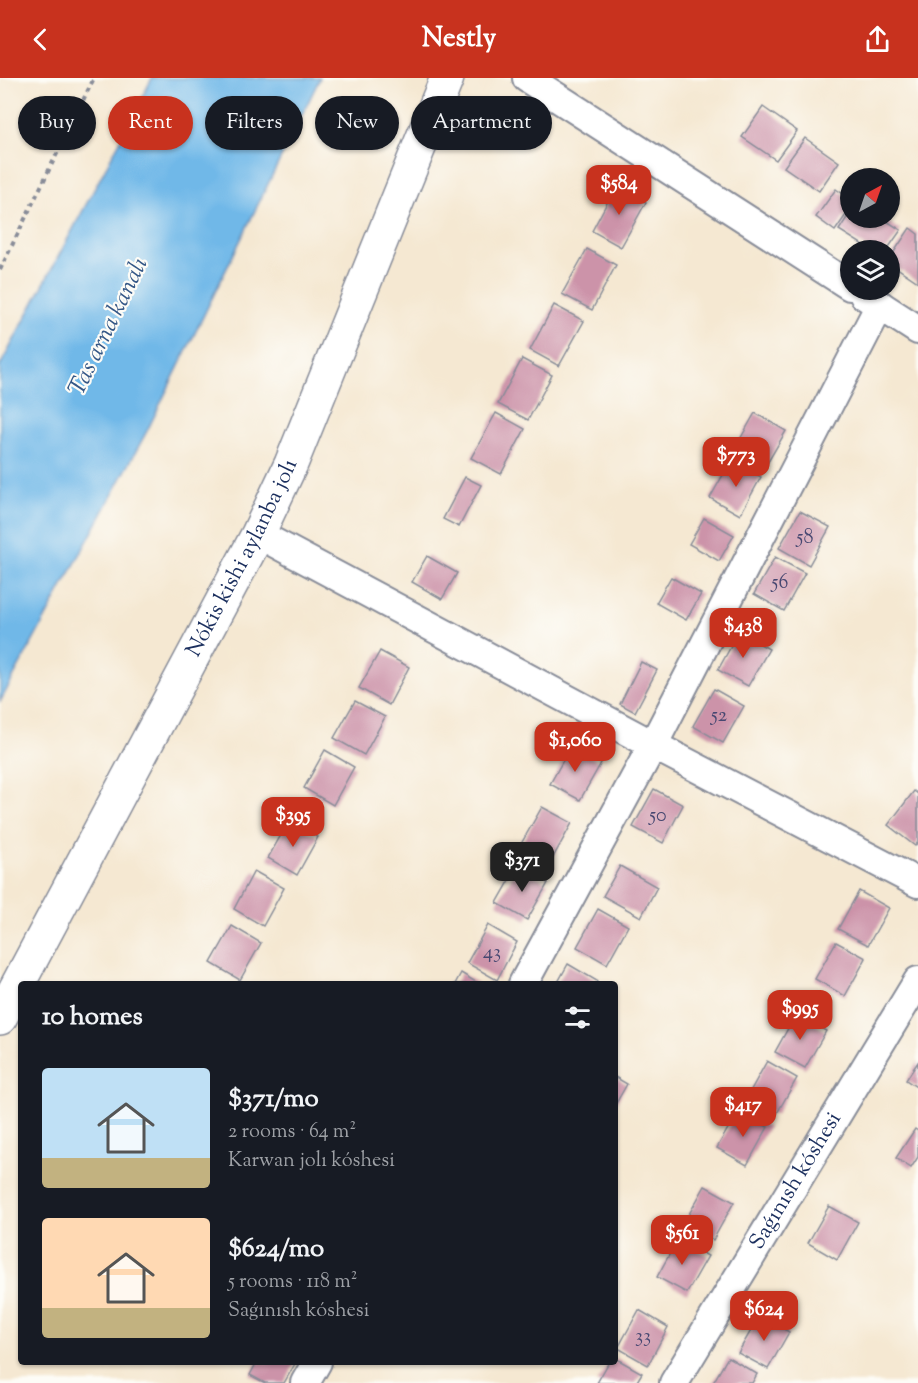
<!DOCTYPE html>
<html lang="en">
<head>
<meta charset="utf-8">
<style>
  :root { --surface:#171b24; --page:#20242c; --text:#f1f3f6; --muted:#9ea1a6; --accent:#c8321e }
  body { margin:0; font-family:"Sorts Mill Goudy",serif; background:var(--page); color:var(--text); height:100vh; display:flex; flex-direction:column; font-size:22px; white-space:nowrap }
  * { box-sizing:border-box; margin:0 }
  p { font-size:20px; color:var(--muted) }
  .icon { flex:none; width:33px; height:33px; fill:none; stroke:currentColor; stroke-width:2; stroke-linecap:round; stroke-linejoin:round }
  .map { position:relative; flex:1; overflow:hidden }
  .panel { position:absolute; left:18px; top:903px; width:600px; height:384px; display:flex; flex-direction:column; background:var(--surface); border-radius:6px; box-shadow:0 2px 4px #0004 }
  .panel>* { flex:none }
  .hud { position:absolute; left:18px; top:18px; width:600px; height:54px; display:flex; gap:12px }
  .needle { width:39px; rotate:40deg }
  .controls { position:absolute; left:840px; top:90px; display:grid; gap:12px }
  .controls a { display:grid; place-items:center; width:60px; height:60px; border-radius:50%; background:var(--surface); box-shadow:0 2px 4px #0004; font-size:30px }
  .price { position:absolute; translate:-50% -51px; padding:0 14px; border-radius:12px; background:var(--accent); color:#fff; font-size:20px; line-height:39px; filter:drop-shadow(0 2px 3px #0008) }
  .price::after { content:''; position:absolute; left:50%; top:36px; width:18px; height:14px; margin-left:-9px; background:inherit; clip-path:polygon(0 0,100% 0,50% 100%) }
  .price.selected { background:#222; color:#fff }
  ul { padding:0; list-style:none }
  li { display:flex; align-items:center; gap:18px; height:150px; padding:0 24px }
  li span { display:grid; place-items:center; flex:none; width:168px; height:120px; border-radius:6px; color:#555 }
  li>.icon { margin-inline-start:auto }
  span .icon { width:72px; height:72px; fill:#fffc; stroke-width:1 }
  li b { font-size:26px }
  h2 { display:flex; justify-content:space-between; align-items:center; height:72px; padding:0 24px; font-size:26px }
  .pill { padding:0 21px; border-radius:27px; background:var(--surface); box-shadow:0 2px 4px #0004; font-size:21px; line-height:54px }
  .pill.selected { background:var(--accent); color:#fff }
  header { display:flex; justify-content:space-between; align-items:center; height:78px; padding:0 24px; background:var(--accent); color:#fff; font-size:27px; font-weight:700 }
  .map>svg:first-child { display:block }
</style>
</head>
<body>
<header><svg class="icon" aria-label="back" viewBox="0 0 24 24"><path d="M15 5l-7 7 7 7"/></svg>Nestly<svg class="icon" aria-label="share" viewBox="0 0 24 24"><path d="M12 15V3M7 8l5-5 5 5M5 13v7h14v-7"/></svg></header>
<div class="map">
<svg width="918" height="1305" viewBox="0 0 918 1305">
  <rect width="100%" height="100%" fill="#fdfcf7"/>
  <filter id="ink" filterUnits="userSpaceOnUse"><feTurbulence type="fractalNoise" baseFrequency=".0167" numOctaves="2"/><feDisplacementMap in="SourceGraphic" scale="12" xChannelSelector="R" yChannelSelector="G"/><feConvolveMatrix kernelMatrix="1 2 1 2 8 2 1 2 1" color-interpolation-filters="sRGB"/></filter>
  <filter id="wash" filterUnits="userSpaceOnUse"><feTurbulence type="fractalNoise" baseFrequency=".008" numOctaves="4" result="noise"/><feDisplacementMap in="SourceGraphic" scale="24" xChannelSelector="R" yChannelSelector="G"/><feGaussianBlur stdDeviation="1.35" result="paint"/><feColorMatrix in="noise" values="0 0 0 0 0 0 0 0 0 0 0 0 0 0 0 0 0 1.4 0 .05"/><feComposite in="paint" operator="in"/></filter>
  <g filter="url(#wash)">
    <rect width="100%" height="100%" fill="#f5e8d2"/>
    <polygon fill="#70b8e8" stroke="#4674a3" stroke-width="1.5" points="152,0 320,0 147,353 0,624 0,288 121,61"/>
    <g id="blocks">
      <g fill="#cc93a9">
        <polygon points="763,29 797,53 776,82 742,59"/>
        <polygon points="805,60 839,84 819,113 784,89"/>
        <polygon points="616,108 646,124 621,169 592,153"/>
        <polygon points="836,111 850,121 850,131 835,153 816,139"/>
        <polygon points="850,135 850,140 882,140 901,152 887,172 871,172 839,152"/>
        <polygon points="910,150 918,156 918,204 890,185 890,180"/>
        <polygon points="587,171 616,187 592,232 562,216"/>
        <polygon points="554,227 584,243 559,288 530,272"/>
        <polygon points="522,281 552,297 528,342 498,326"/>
        <polygon points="496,335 525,351 501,396 471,380"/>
        <polygon points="755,335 786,353 761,396 730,379"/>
        <polygon points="731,383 761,399 740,437 710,420"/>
        <polygon points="465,399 481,407 459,449 443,441"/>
        <polygon points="800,433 830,449 809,487 779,470"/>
        <polygon points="704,440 734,457 719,483 689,466"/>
        <polygon points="427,478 457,495 442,521 412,504"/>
        <polygon points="775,479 805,495 784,533 754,516"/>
        <polygon points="671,499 701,516 686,542 656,525"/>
        <polygon points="739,554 769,571 748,608 718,592"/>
        <polygon points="380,573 409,589 389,627 359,610"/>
        <polygon points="641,584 657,592 635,634 620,626"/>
        <polygon points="714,611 744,628 723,665 693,648"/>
        <polygon points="355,623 385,639 364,677 334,660"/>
        <polygon points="571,668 601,685 580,722 550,706"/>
        <polygon points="325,672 354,689 333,727 304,710"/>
        <polygon points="654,711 683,727 663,765 633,749"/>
        <polygon points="914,713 918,716 918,764 915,768 888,747"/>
        <polygon points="542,729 572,745 551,783 521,766"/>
        <polygon points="289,743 318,759 297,797 268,780"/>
        <polygon points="518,788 548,805 527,842 497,825"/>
        <polygon points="620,788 657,809 641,839 603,818"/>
        <polygon points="254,793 284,810 263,848 234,831"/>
        <polygon points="859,813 889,830 868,867 838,851"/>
        <polygon points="598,831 628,848 607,886 577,869"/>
        <polygon points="488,847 517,864 497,902 467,885"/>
        <polygon points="232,848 261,865 240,902 211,885"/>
        <polygon points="836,864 866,880 845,918 815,901"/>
        <polygon points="568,886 597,903 596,906 557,906"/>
        <polygon points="461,895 479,906 455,906"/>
        <polygon points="796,936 826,953 805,990 775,974"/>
        <polygon points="767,983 797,1000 776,1037 746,1021"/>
        <polygon points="918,984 918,1010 906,1002"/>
        <polygon points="615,999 627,1006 615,1027"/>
        <polygon points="738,1033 768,1049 747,1087 717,1070"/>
        <polygon points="915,1051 918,1053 918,1079 911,1090 896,1080"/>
        <polygon points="705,1108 734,1124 713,1162 684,1145"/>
        <polygon points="829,1128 858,1144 837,1182 808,1165"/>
        <polygon points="678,1161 708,1178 687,1215 657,1199"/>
        <polygon points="639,1232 668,1249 648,1287 618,1270"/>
        <polygon points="760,1237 789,1254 768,1291 738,1275"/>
        <polygon points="728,1279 757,1296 752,1305 713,1305"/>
        <polygon points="615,1280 642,1295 636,1305 597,1305 609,1284 615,1284"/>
        <polygon points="257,1284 296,1284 284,1305 265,1305 250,1297"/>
      </g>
    </g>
  </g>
  <g filter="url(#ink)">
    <use href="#blocks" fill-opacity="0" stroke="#888c98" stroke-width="1.5"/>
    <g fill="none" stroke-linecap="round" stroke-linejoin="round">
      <g stroke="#888c98" stroke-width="32">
        <g id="minor">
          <polyline points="527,0 850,208"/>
          <polyline points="864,217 918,252"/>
          <polyline points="258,456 653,667 918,805"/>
          <polyline points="523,906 653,667 880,227"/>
          <polyline points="305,1305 317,1284"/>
          <path id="s1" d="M674 1305 918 903"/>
        </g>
      </g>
      <g stroke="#888c98" stroke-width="36">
        <g id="major">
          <path id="s2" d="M0 940 258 456 291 386 447 0"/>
        </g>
      </g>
      <polyline stroke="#888c98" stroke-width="4" stroke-dasharray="4.5 4.5" stroke-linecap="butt" points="0,192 94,0"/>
      <use href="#minor" stroke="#fff" stroke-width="28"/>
      <use href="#major" stroke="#fff" stroke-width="33"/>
    </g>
  </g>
  <g text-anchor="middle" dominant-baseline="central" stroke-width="4.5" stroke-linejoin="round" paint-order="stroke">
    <g font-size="20" fill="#474871">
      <text x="805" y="460">58</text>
      <text x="780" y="505">56</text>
      <text x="719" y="638">52</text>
      <text x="658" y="738">50</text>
      <text x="492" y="875">43</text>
      <text x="643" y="1259">33</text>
    </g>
    <g font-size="22" fill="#1b2f5e" stroke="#fdfcf7">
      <text stroke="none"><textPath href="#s2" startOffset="520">Nókis kishi aylanba jolı</textPath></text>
      <text stroke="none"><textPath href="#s1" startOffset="236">Saǵınısh kóshesi</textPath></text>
    </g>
    <g font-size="24" font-style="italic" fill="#355887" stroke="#fdfcf7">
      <text transform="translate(109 249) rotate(-64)">Tas arna kanalı</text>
    </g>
  </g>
</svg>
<div class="controls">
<a><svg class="needle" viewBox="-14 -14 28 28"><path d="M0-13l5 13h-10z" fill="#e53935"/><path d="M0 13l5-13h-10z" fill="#9ea1a6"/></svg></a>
<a><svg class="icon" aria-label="layers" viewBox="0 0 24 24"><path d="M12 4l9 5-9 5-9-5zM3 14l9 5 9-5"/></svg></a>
</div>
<b class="price" style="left:619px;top:138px">$584</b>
<b class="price" style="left:736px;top:410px">$773</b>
<b class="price" style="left:743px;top:581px">$438</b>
<b class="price" style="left:575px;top:695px">$1,060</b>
<b class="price" style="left:293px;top:770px">$395</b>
<b class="price selected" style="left:522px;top:815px">$371</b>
<b class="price" style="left:800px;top:963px">$995</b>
<b class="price" style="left:743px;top:1060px">$417</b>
<b class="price" style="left:682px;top:1188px">$561</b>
<b class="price" style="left:764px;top:1264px">$624</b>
<div class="hud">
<a class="pill">Buy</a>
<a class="pill selected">Rent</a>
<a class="pill">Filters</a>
<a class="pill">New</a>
<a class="pill">Apartment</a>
</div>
<section class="panel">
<h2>10 homes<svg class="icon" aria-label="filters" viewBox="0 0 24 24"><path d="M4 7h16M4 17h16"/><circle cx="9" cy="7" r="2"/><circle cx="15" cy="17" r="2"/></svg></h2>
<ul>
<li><span style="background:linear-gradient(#bfe0f5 75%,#c2b280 0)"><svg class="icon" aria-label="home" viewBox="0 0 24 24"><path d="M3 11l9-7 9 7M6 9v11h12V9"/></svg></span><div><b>$371/mo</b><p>2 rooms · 64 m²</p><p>Karwan jolı kóshesi</p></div></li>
<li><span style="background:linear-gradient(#ffd9b3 75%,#c2b280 0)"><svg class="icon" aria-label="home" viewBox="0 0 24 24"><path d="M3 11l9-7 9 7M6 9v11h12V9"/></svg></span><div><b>$624/mo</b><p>5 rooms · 118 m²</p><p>Saǵınısh kóshesi</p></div></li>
</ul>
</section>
</div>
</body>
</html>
